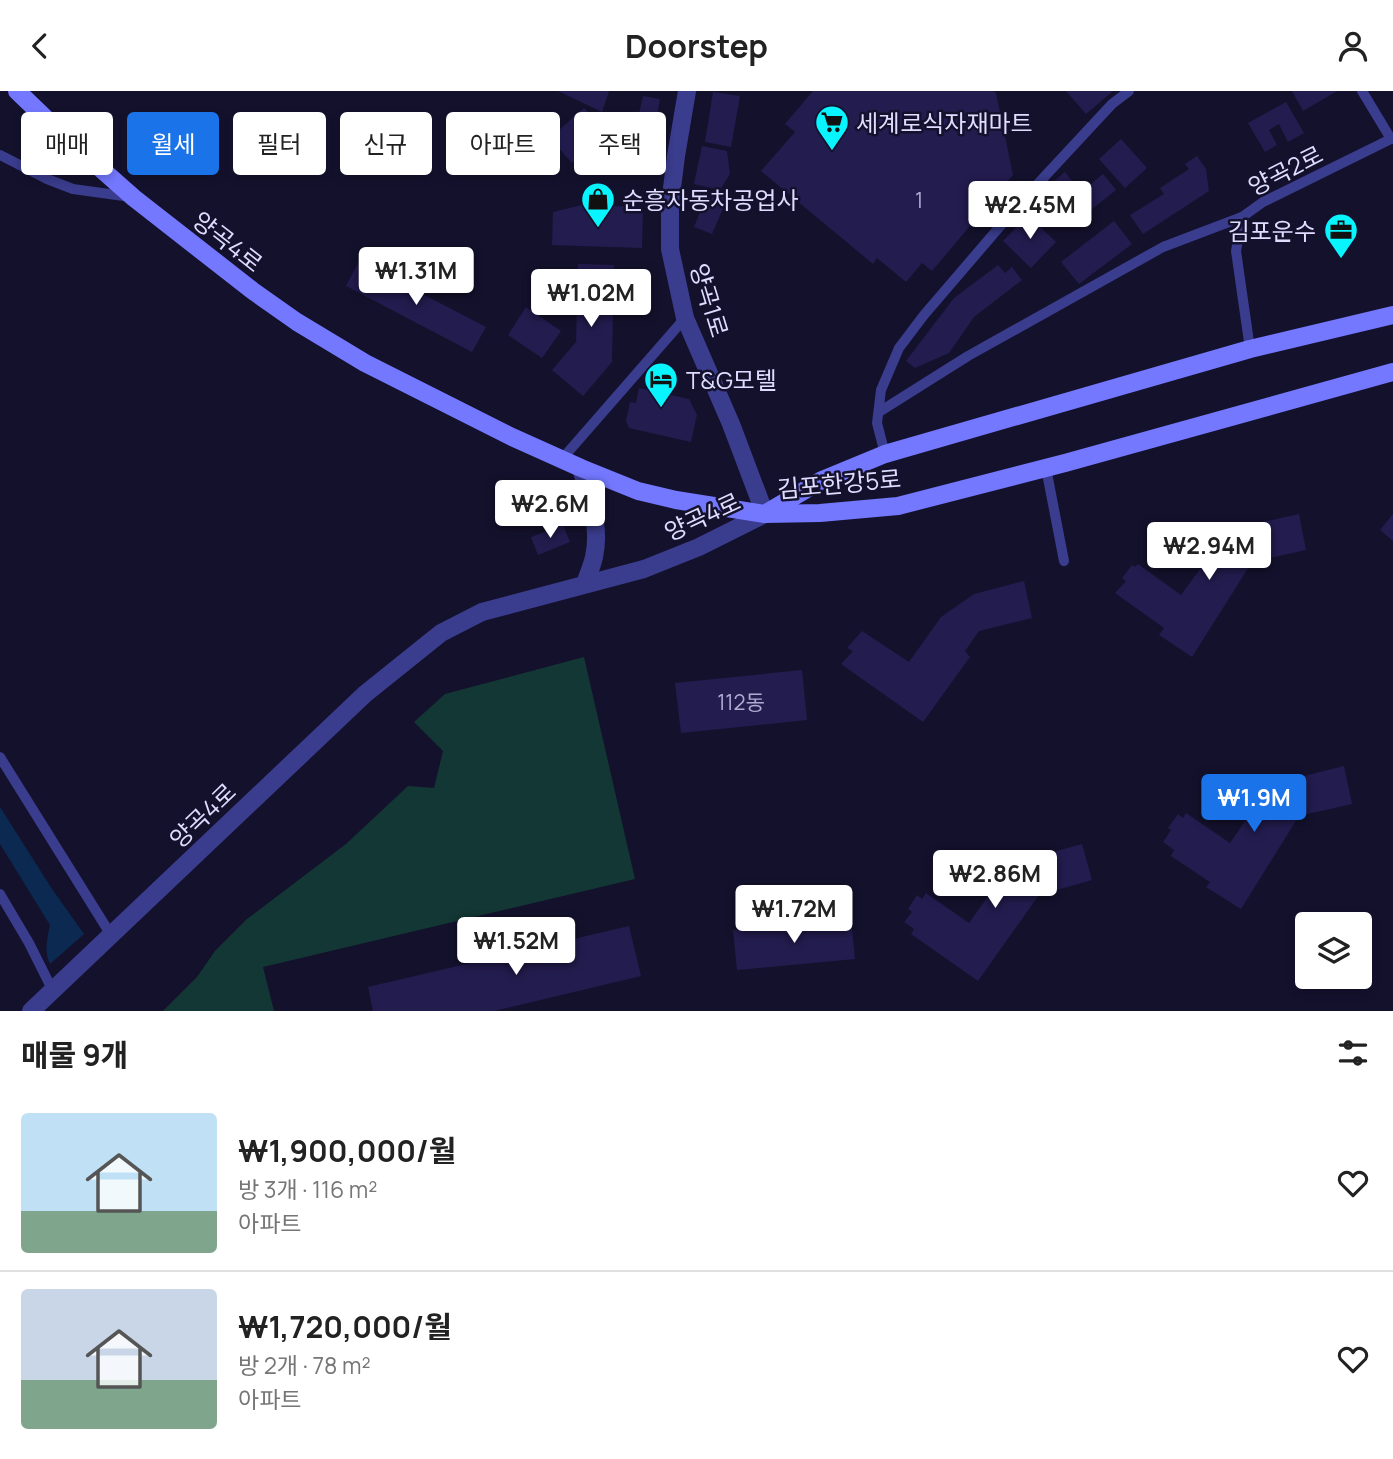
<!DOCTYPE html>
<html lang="ko">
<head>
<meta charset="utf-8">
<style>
  :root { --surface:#fff; --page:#f6f6f6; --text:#222; --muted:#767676; --line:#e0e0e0; --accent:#1a73e8 }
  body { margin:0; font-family:Manrope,"Noto Sans KR",sans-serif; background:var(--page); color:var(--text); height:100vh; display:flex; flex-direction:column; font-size:26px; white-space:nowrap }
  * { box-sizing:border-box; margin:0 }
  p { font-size:23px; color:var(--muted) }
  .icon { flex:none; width:38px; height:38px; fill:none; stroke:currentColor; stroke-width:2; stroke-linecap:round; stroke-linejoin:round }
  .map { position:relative; height:920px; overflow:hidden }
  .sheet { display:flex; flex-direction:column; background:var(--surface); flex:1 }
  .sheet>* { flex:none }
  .guide { position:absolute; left:21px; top:21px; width:700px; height:63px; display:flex; gap:14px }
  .controls { position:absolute; left:1295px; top:821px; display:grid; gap:14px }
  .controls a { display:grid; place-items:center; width:77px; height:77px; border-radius:7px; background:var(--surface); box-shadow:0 4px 10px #0003; font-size:35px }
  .price { position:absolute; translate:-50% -60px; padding:0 16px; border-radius:7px; background:#fff; color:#222; font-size:23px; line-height:46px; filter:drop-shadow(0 2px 4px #0008) }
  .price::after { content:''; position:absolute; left:50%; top:42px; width:21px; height:16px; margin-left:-10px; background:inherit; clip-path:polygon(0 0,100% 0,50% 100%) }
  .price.active { background:var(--accent); color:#fff }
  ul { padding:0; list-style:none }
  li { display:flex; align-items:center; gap:21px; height:175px; padding:0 21px }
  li+li { border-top:2px solid var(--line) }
  li span { display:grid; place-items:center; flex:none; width:196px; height:140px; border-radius:7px; color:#555 }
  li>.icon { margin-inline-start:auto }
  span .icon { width:84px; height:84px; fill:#fffc; stroke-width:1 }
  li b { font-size:30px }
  h2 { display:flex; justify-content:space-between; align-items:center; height:84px; padding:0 21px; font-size:30px }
  .pill { padding:0 24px; border-radius:7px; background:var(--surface); box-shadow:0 4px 10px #0003; font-size:24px; line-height:63px }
  .pill.active { background:var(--accent); color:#fff }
  header { display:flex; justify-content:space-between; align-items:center; height:91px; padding:0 21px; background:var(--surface); font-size:32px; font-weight:700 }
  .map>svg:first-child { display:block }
</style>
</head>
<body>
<header><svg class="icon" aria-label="back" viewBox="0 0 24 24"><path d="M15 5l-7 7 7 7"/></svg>Doorstep<svg class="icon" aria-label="person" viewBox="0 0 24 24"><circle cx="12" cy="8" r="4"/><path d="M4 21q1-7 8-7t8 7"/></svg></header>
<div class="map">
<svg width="1393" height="920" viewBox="0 0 1393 920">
  <rect width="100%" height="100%" fill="#14112d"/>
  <polygon fill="#133734" points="584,566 635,788 263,876 274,920 163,920 197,886 215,860 247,828 346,753 408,695 434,697 443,660 414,631 445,603"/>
  <path fill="#0b2951" d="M0 716 52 798 84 843 50 873C44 861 47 847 50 834L0 753Z"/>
  <g fill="#231c4f">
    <polygon points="558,0 609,0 602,21"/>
    <polygon points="813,0 993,0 996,2 1013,84 932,180 922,172 906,191 877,167 873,173 761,80 795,41 785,33"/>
    <polygon points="1066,0 1113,0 1086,23"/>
    <polygon points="1292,0 1337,0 1303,20"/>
    <polygon points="713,1 740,5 731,56 705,51"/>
    <polygon points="643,5 660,8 655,36 637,32"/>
    <polygon points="1286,11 1304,42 1288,51 1279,33 1269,39 1277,54 1265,61 1248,32"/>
    <polygon points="584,17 606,41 572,72 550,47"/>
    <polygon points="1121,48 1147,77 1125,97 1099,68"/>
    <polygon points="702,55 727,60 730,83 720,99 694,93"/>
    <polygon points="1197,65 1206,78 1209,100 1143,143 1130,124 1164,103 1160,97 1189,78 1185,73"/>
    <polygon points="1065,81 1081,101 1103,83 1116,99 1068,137 1040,102"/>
    <polygon points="718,102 728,106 712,143 694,136 703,114"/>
    <polygon points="582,114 643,116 642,157 552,154 553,121"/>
    <polygon points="1028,124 1056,151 1031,177 1003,150"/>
    <polygon points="1114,130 1132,153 1079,193 1061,171"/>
    <polygon points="359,170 486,236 472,261 346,195"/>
    <polygon points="578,173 614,174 612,271 583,305 552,279 576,251"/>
    <polygon points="998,174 1005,182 1012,176 1022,189 974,226 949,262 915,277 906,270 954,207"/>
    <polygon points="526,216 561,240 542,267 508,244"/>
    <polygon points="639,297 689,308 697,324 691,351 629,337 626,330 630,311 636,312"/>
    <polygon points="1299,423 1306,459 1252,471 1192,566 1159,544 1164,537 1115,502 1126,490 1122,487 1132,474 1135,476 1138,473 1181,504 1214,459 1254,433"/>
    <polygon points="1393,423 1393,450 1380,439"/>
    <polygon points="563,434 570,451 538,464 531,446"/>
    <polygon points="1024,490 1032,527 979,540 965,560 970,566 923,631 841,573 853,560 847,557 862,540 909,571 941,526 974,503"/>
    <polygon points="802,579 807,629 681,642 675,592"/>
    <polygon points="1344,675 1352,713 1299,725 1241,818 1206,796 1210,791 1171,765 1174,759 1163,751 1171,739 1168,737 1178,723 1183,727 1186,722 1230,752 1261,707 1292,688"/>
    <polygon points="1082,753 1092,789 1039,804 978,890 911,843 914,838 904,831 912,821 908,818 917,804 922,808 926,802 969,832 1001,787 1031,767"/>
    <polygon points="851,828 855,868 737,879 733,839"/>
    <polygon points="629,835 641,885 494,920 373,920 368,896"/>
  </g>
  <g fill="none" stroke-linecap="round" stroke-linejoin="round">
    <g stroke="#3a3c8d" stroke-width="10">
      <polyline points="1362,0 1391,48"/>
      <polyline points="0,64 47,88 73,98 131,106"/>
      <polyline points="1250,258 1236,160 1242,126 1263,111 1393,47"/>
      <polyline points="879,321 968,265 1163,156 1242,126"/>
      <polyline points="885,363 877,332 881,299 899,257 924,224 1020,112 1112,13 1129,0"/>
      <polyline points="562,368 685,227"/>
      <polyline points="1046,377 1064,470"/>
      <polyline points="0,666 111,844"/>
      <polyline points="0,803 29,852 53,900"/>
    </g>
    <g stroke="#3a3c8d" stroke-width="18">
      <path d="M581 377C589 406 601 435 594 466 592 475 588 484 585 493"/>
      <polyline points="31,920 365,603 441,542 482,521 644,478 699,456 765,423 731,333 685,227 670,158 670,113 676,65 687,0"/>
    </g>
    <g stroke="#7378ff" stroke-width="18">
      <polyline points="17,0 65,46 134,107 253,200 297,231 365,272 512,346 581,377 638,400 676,409 765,423 820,422 898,415 1065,372 1393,281"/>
      <polyline points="768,421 822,389 885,363 1250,258 1393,224"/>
    </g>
  </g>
  <defs>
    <g id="supermarket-pin" transform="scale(1.75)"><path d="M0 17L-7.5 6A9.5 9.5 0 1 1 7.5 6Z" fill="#08f4ff" stroke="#14112d"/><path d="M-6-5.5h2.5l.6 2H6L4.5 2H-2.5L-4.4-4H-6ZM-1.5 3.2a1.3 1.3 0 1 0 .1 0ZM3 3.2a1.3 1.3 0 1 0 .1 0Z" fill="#111"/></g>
    <g id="shop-pin" transform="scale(1.75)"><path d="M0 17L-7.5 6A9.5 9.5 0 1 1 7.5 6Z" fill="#08f4ff" stroke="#14112d"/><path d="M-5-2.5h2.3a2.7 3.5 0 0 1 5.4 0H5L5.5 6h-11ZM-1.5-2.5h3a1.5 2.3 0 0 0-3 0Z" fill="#111"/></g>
    <g id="office-pin" transform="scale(1.75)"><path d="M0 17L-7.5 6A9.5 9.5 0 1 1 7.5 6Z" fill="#08f4ff" stroke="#14112d"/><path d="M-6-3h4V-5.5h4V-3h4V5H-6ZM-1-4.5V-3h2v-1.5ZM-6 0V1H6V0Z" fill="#111"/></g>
    <g id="hotel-pin" transform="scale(1.75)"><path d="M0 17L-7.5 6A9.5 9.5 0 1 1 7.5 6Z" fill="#08f4ff" stroke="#14112d"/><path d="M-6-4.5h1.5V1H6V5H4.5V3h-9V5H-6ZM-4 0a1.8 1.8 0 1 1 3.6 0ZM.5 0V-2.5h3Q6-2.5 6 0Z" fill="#111"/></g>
  </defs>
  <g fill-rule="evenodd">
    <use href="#supermarket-pin" x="832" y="31"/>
    <use href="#shop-pin" x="598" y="108"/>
    <use href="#office-pin" x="1341" y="139"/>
    <use href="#hotel-pin" x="661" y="288"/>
  </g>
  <g text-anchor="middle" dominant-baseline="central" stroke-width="5" stroke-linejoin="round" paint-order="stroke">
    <g font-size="21" fill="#afacd3">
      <text x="919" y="109">1</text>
      <text x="741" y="611">112동</text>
    </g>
    <g font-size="24" fill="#dedcff" stroke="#14112d" text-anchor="start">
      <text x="856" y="31">세계로식자재마트</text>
      <text x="622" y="108">순흥자동차공업사</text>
      <text x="1316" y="139" text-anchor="end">김포운수</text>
      <text x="686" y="288">T&amp;G모텔</text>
    </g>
    <g font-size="24" fill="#dedcff" stroke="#14112d">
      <text transform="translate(1285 79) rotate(-27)">양곡2로</text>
      <text transform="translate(228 150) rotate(38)">양곡4로</text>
      <text transform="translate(710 209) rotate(73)">양곡1로</text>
      <text transform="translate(839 392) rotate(-5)">김포한강5로</text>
      <text transform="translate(702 425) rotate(-25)">양곡4로</text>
      <text transform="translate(202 724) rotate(-44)">양곡4로</text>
    </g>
  </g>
</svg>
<div class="controls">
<a><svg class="icon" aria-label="layers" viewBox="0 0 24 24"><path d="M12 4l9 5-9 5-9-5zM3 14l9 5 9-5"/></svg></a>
</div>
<b class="price" style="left:1030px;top:150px">₩2.45M</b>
<b class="price" style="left:416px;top:216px">₩1.31M</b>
<b class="price" style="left:591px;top:238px">₩1.02M</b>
<b class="price" style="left:550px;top:449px">₩2.6M</b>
<b class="price" style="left:1209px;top:491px">₩2.94M</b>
<b class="price active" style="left:1254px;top:743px">₩1.9M</b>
<b class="price" style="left:995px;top:819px">₩2.86M</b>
<b class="price" style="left:794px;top:854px">₩1.72M</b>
<b class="price" style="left:516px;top:886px">₩1.52M</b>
<div class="guide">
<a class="pill">매매</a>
<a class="pill active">월세</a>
<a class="pill">필터</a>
<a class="pill">신규</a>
<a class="pill">아파트</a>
<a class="pill">주택</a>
</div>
</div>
<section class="sheet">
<h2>매물 9개<svg class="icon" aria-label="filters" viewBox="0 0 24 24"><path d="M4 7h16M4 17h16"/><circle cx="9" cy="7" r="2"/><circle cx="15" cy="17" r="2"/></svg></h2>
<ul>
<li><span style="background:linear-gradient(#bfe0f5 70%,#7fa58c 0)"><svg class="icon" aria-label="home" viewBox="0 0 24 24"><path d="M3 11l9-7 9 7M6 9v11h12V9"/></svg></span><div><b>₩1,900,000/월</b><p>방 3개 · 116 m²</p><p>아파트</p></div><svg class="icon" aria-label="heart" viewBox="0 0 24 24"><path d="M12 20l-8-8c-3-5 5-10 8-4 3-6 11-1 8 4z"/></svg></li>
<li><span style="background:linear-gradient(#c9d6e8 65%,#7fa58c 0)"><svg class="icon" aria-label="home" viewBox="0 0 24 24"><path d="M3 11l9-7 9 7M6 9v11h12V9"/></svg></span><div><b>₩1,720,000/월</b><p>방 2개 · 78 m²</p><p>아파트</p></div><svg class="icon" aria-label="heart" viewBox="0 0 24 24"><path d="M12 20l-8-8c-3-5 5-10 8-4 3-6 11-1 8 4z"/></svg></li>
</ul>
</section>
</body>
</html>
